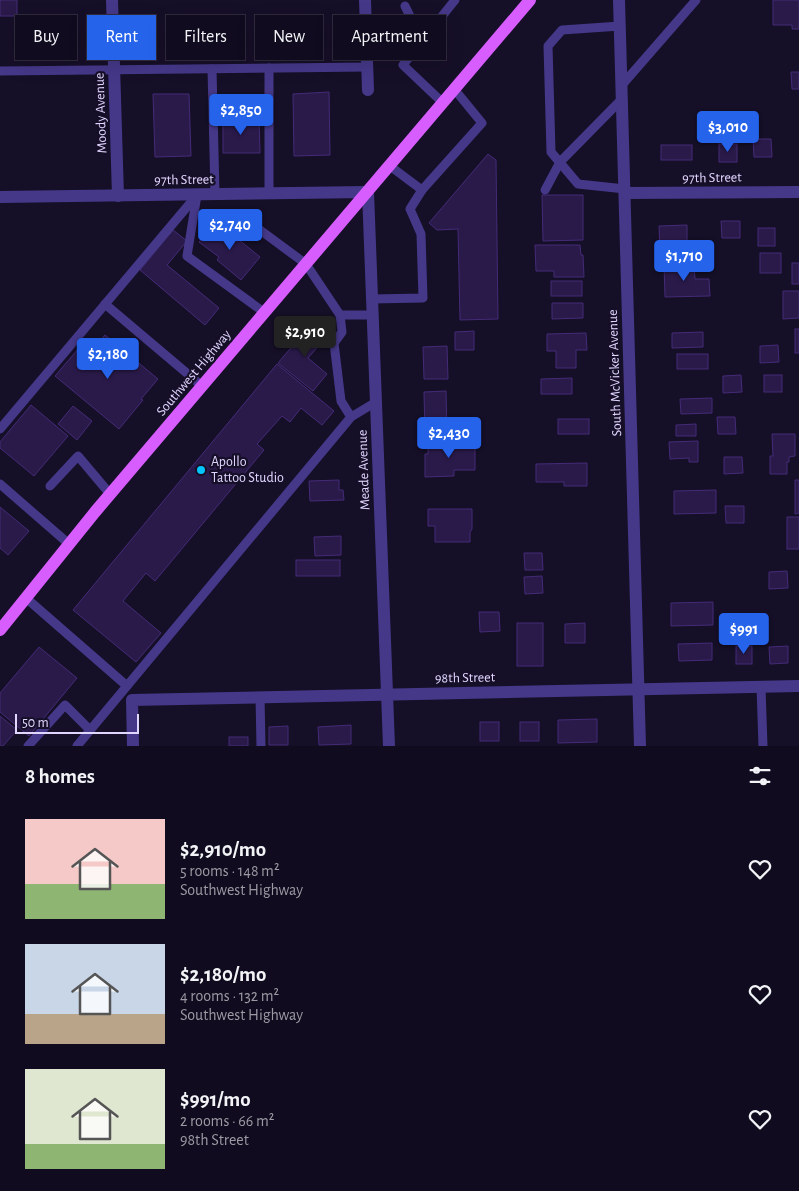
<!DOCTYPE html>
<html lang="en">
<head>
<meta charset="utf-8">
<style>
  :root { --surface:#100b1e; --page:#1e192b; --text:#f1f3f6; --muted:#9c9ba4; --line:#302b3c; --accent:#2563eb }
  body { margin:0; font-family:"Alegreya Sans",sans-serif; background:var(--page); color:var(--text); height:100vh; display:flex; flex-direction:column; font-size:19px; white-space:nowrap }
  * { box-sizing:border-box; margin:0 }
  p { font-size:16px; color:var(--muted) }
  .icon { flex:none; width:28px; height:28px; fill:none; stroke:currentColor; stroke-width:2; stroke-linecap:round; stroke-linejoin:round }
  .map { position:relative; height:746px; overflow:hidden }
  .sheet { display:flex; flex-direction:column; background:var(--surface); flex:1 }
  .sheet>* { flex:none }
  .hud { position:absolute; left:15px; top:15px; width:500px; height:45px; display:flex; gap:10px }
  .scale { position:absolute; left:15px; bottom:12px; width:124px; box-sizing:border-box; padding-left:5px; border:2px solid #e0d6ff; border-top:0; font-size:14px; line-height:18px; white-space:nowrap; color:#e0d6ff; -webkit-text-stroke:4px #160f28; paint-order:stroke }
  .price { position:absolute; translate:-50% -42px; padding:0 11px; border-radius:5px; background:var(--accent); color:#fff; font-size:16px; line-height:32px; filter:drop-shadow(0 1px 2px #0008) }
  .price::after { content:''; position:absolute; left:50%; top:30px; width:15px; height:11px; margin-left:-8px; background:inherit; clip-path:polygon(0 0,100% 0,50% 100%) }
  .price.selected { background:#222; color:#fff }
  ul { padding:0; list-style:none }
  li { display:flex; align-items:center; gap:15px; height:125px; padding:0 25px }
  li span { display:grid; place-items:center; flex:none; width:140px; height:100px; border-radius:0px; color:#555 }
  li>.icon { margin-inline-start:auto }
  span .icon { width:60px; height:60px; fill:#fffc; stroke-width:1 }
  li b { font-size:21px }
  h2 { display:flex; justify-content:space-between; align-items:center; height:60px; padding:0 25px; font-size:21px }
  .tag { padding:0 18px; border-radius:0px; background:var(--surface); box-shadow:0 5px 20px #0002,0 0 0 1px var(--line); font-size:18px; line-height:45px }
  .tag.selected { background:var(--accent); color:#fff }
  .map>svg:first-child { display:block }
</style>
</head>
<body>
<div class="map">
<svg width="799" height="746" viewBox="0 0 799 746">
  <rect width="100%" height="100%" fill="#160f28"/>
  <g fill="#2a1a4a" stroke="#442b77">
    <rect x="0" y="0" width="17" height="16"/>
    <polygon points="773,0 799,0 799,29 792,29 792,25 773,25"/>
    <polygon points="68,21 69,53 47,53 46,22"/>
    <polygon points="791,72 799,72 799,89 792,89"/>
    <polygon points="329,92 330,155 294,156 293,94"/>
    <polygon points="153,94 189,94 191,156 155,157"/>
    <polygon points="259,119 260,153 223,153 223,120"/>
    <polygon points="753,139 771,139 772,157 754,157"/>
    <rect x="719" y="144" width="18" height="18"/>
    <rect x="661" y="145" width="31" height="15"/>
    <polygon points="488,154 496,160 498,319 460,320 458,229 437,230 429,223"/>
    <polygon points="542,195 583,195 583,240 543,241"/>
    <polygon points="721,221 740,221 740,238 722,238"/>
    <polygon points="215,223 218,223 260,257 241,280 217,260 219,257 199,242"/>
    <polygon points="687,225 687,247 660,248 659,226"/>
    <rect x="758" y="228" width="17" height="18"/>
    <polygon points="173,230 187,241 167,265 219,308 205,325 140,270"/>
    <polygon points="535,245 580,245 581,255 583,255 584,277 554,277 554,271 536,271"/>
    <rect x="760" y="253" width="21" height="20"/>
    <rect x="792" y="263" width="7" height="21"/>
    <polygon points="694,264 695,279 709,279 710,296 665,297 664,265"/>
    <rect x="551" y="281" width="31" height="15"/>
    <polygon points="783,291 799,291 799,318 783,319"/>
    <polygon points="552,303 583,303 583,318 552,319"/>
    <polygon points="311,324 327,336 308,358 327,374 313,391 278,363"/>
    <rect x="795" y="329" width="4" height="24"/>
    <polygon points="474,331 474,350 455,350 455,332"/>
    <polygon points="703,332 703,347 672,348 672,333"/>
    <polygon points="586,333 587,350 576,350 576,368 556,368 556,351 547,351 547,334"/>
    <polygon points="105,335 158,379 141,399 143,400 119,429 55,376 79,348 88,355"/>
    <polygon points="778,345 779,362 760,363 760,346"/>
    <polygon points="447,346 448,379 424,379 423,347"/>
    <rect x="677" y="354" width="31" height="15"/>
    <polygon points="277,364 334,411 322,425 301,408 290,422 282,416 257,444 264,450 155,581 146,573 123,601 161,633 136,662 73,610"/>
    <polygon points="741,375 742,392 723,393 723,376"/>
    <rect x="764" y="375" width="18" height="17"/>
    <polygon points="572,378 572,394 541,394 541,379"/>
    <polygon points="446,391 447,436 425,436 424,392"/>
    <polygon points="712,398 712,413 681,414 680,399"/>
    <polygon points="31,405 68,436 34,476 0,448 0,442"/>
    <polygon points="73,406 92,421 77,440 58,424"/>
    <polygon points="717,417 735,417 736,434 718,434"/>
    <rect x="558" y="419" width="31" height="15"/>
    <polygon points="696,424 696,436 676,436 676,425"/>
    <polygon points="772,434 795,434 795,456 789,457 789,462 787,462 787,474 770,474 770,456 773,456"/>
    <polygon points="698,441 698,462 689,462 689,458 670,459 669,442"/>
    <polygon points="475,443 475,470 454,470 454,476 425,477 425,454 428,454 428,444"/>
    <polygon points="724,457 742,457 743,473 724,474"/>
    <polygon points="587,463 587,486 564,486 564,482 536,482 536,464"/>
    <polygon points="339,480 339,490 343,490 344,500 310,501 309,481"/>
    <polygon points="795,480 799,480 799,513 795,514"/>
    <polygon points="716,490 716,513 674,514 674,491"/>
    <polygon points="725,506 744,506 744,523 726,523"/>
    <polygon points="0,507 29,531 8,555 0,548"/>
    <polygon points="428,509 472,509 472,529 470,532 470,542 435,542 435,526 428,526"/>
    <rect x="787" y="517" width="12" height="32"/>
    <polygon points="341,536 341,555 315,556 314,537"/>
    <polygon points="524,553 542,553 543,570 525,570"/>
    <rect x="296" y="560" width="44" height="16"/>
    <polygon points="787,571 788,588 769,589 769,572"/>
    <polygon points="542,576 543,593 525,594 524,577"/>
    <polygon points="713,602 713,625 671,626 671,603"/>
    <polygon points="479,612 499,612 500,631 480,632"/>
    <polygon points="745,617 746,634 728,634 727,618"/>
    <rect x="517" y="623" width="26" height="43"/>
    <polygon points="585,623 585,643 565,643 565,624"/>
    <polygon points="712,643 712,660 679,661 678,644"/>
    <rect x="736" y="646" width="16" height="18"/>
    <polygon points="788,646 788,663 770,664 769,647"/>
    <polygon points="39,647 77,678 29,736 0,712 0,693"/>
    <polygon points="0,716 17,730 3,746 0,746"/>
    <polygon points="597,719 597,742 558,743 558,720"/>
    <rect x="480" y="722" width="19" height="19"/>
    <rect x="520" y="722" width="19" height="19"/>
    <polygon points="351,725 351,744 319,745 318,727"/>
    <polygon points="288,726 288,745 269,745 269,727"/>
    <rect x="229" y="737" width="19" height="9"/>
  </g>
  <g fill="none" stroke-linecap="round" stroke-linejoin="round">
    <g stroke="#453889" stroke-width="9">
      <polyline points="405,6 422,41"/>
      <polyline points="620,26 562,30 548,46 551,152 578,184 625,189"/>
      <polyline points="269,68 269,194"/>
      <polyline points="212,69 215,194"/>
      <polyline points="0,71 368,67"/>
      <polyline points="622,85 696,0"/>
      <polyline points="443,103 403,65 455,0"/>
      <polyline points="390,166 422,190 482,123 455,90"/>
      <polyline points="545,190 560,162 622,99"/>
      <polyline points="197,195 187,256 265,313"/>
      <polyline points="252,224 306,264 340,315 373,315"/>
      <polyline points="372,299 423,298 421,234 410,209 422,190"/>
      <polyline points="105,304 202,386"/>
      <polyline points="340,315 342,332 334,343 341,401 351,417"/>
      <polyline points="0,429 197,195"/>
      <polyline points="0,484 69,544"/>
      <polyline points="50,486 78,456 110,494"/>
      <polyline points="26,598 127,686"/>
      <polyline points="761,687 763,746"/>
      <polyline points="260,697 261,746"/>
      <polyline points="28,746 65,705 90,730"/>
      <polyline points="77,746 351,417 376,402"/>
    </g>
    <g stroke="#453889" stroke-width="12">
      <polyline points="112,0 118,196"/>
      <polyline points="365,0 368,90"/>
      <polyline points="619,0 640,746"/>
      <polyline points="625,193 799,192"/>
      <polyline points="0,197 368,192 389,746"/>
      <polyline points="133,746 132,700 799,686"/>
    </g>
    <polyline stroke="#d75dff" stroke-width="12" points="0,630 95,512 530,0"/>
  </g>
  <circle fill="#02c5ff" stroke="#160f28" stroke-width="2" cx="201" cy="470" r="5"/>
  <g text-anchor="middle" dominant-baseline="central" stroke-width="4.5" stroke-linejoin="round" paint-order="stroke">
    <g font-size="14" fill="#e0d6ff" stroke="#160f28">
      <text transform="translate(101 113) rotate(-92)">Moody Avenue</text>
      <text transform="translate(712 178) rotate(-1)">97th Street</text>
      <text transform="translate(184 180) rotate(-1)">97th Street</text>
      <text transform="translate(194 373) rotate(-50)">Southwest Highway</text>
      <text transform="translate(615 373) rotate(-92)">South McVicker Avenue</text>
      <text transform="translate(364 470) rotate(-92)">Meade Avenue</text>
      <text transform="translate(465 678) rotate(-1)">98th Street</text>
    </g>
    <g font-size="14" fill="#e0d6ff" stroke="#160f28" text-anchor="start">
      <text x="211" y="462">Apollo<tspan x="211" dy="16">Tattoo Studio</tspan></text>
    </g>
  </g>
</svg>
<div class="scale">50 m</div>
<b class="price" style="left:241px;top:136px">$2,850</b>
<b class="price" style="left:728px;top:153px">$3,010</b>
<b class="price" style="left:230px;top:251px">$2,740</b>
<b class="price" style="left:684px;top:282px">$1,710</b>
<b class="price selected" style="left:305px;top:358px">$2,910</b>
<b class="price" style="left:108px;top:380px">$2,180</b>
<b class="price" style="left:449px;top:459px">$2,430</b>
<b class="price" style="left:744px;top:655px">$991</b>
<div class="hud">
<a class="tag">Buy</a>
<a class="tag selected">Rent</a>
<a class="tag">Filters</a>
<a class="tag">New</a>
<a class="tag">Apartment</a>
</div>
</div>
<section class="sheet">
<h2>8 homes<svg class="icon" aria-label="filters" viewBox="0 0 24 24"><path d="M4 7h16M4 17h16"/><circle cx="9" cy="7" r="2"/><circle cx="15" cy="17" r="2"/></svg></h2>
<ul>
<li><span style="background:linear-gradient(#f6c9c9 65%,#8fb573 0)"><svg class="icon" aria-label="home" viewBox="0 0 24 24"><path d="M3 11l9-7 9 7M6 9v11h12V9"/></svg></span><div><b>$2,910/mo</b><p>5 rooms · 148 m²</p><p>Southwest Highway</p></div><svg class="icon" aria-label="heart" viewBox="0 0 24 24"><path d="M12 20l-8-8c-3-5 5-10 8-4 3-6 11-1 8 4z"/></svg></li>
<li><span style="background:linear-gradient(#c9d6e8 70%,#b9a48a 0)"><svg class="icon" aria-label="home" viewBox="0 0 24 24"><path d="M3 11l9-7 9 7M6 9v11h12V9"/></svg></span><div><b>$2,180/mo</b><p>4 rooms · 132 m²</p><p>Southwest Highway</p></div><svg class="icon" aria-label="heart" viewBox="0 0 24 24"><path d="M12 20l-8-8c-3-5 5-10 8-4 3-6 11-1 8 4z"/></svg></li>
<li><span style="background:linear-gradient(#dfe7d0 75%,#8fb573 0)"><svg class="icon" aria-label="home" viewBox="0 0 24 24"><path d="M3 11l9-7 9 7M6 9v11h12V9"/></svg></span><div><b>$991/mo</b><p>2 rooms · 66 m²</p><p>98th Street</p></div><svg class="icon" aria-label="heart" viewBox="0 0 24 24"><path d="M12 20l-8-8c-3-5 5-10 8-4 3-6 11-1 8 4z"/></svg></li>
</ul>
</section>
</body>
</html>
